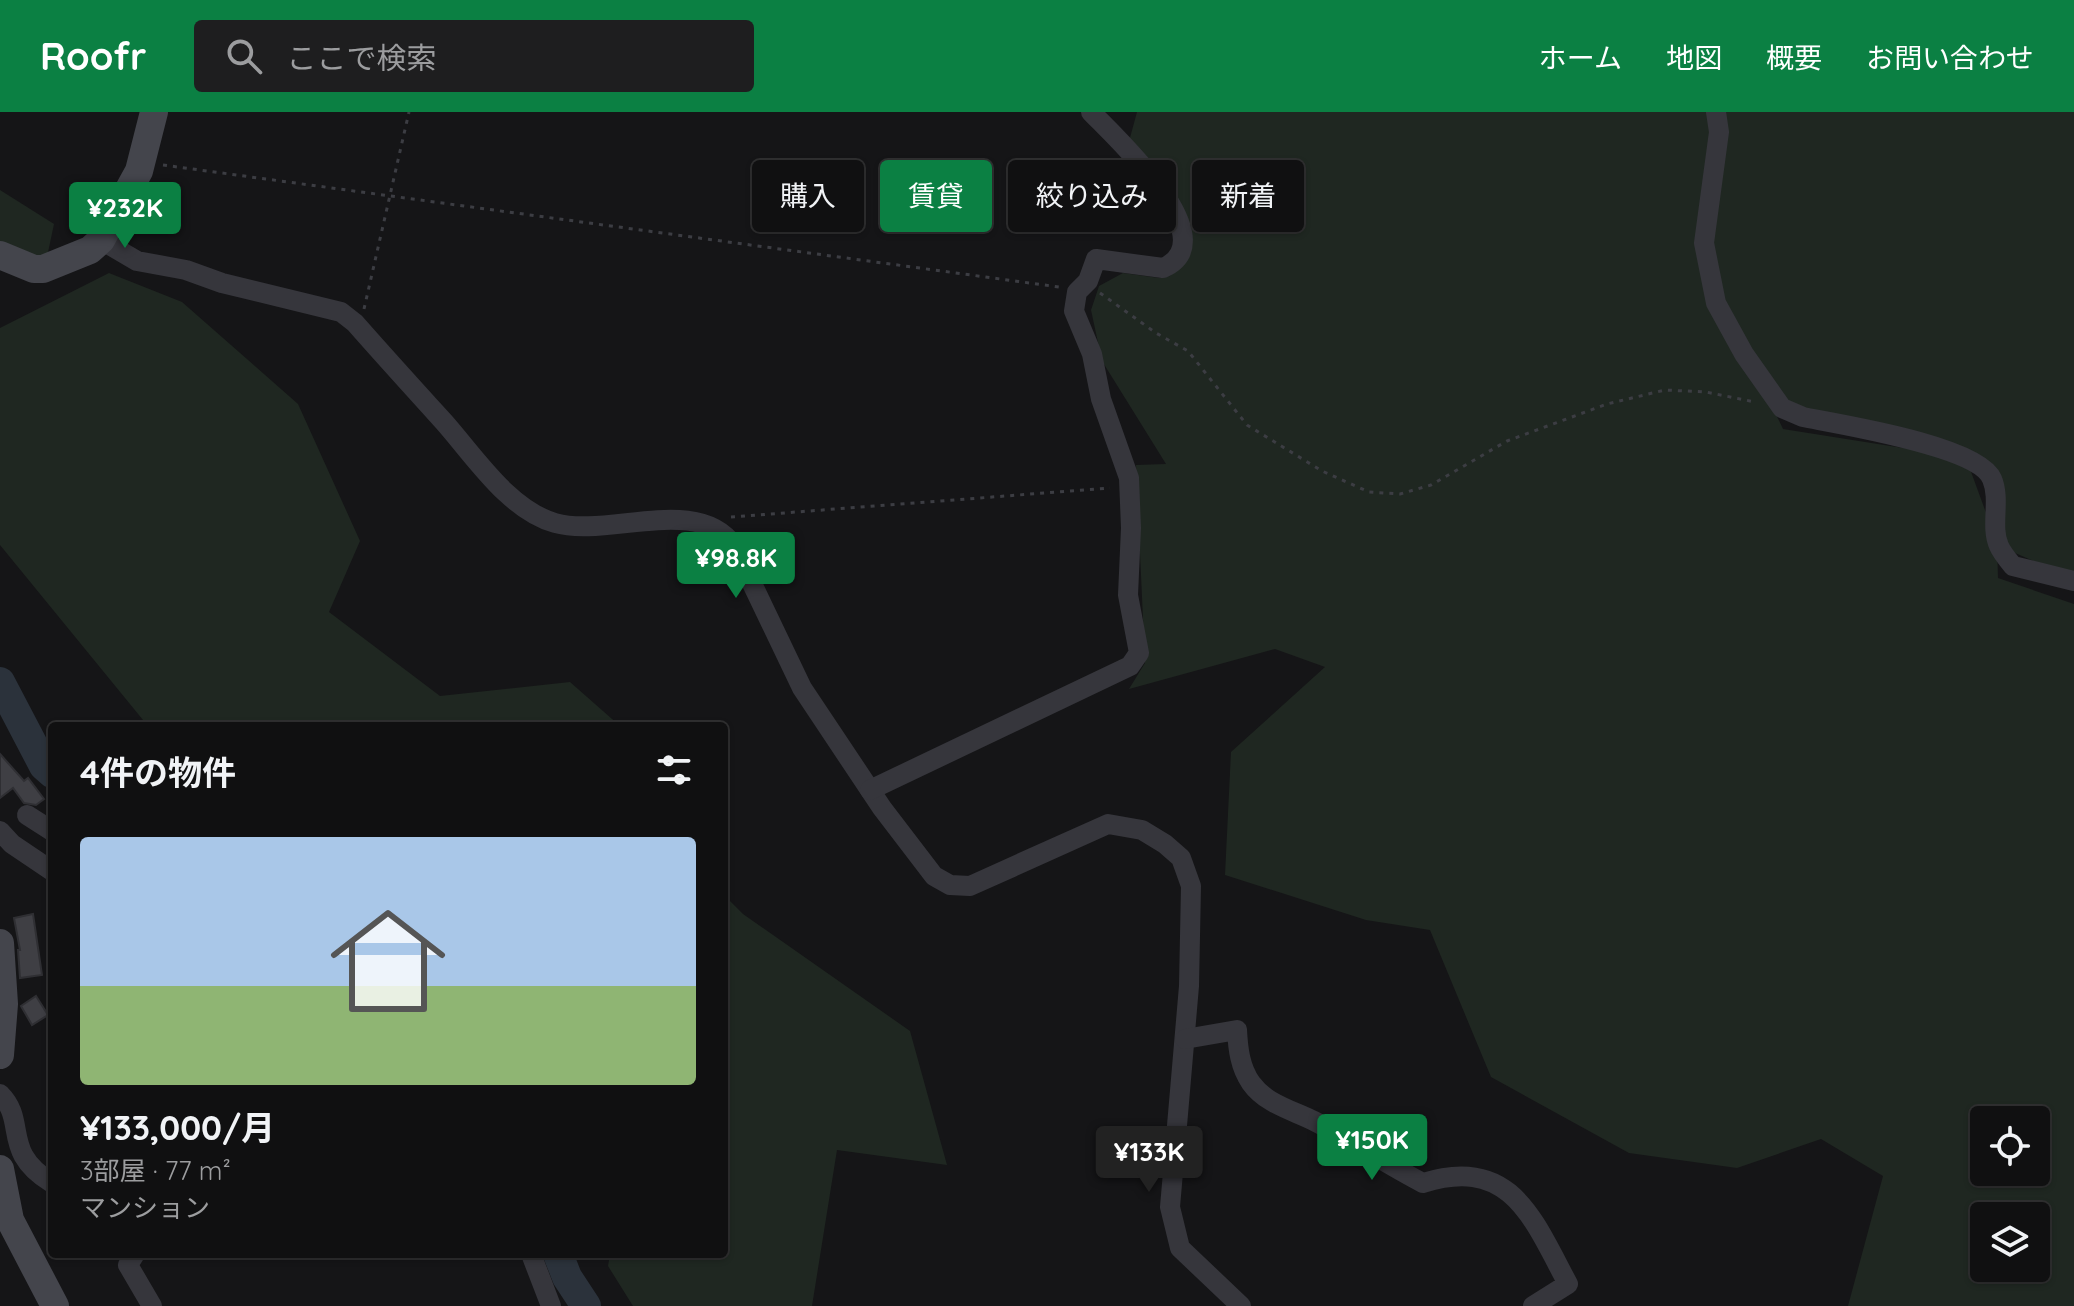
<!DOCTYPE html>
<html lang="ja">
<head>
<meta charset="utf-8">
<style>
  :root { --surface:#101011; --page:#1e1e1f; --text:#f1f3f6; --muted:#9c9d9f; --line:#303031; --accent:#0b8043 }
  body { margin:0; font-family:Quicksand,"Noto Sans JP",sans-serif; background:var(--page); color:var(--text); height:100vh; display:flex; flex-direction:column; font-size:30px; white-space:nowrap }
  * { box-sizing:border-box; margin:0 }
  p { font-size:26px; color:var(--muted) }
  .icon { flex:none; width:44px; height:44px; fill:none; stroke:currentColor; stroke-width:2; stroke-linecap:round; stroke-linejoin:round }
  .map { position:relative; flex:1; overflow:hidden }
  .side { position:absolute; left:48px; top:610px; width:680px; height:536px; display:flex; flex-direction:column; background:var(--surface); border-radius:8px; box-shadow:0 2px 6px #0004,0 0 0 2px var(--line) }
  .side>* { flex:none }
  .hud { position:absolute; left:752px; top:48px; width:760px; height:72px; display:flex; gap:16px }
  .fabs { position:absolute; left:1970px; top:994px; display:grid; gap:16px }
  .fabs a { display:grid; place-items:center; width:80px; height:80px; border-radius:8px; background:var(--surface); box-shadow:0 2px 6px #0004,0 0 0 2px var(--line); font-size:40px }
  .price { position:absolute; translate:-50% -68px; padding:0 18px; border-radius:8px; background:var(--accent); color:#fff; font-size:26px; line-height:52px; filter:drop-shadow(0 2px 4px #0008) }
  .price::after { content:''; position:absolute; left:50%; top:48px; width:24px; height:18px; margin-left:-12px; background:inherit; clip-path:polygon(0 0,100% 0,50% 100%) }
  .price.on { background:#222; color:#fff }
  ul { padding:0; list-style:none }
  li { display:grid; align-content:center; gap:16px; height:424px; padding:0 32px }
  li+li { border-top:2px solid var(--line) }
  li span { display:grid; place-items:center; height:248px; border-radius:8px; color:#555 }
  li>.icon { margin-inline-start:auto }
  span .icon { width:144px; height:144px; fill:#fffc; stroke-width:1 }
  li b { font-size:34px }
  h2 { display:flex; justify-content:space-between; align-items:center; height:96px; padding:0 32px; font-size:34px }
  .tag { padding:0 28px; border-radius:8px; background:var(--surface); box-shadow:0 2px 6px #0004,0 0 0 2px var(--line); font-size:28px; line-height:72px }
  .tag.on { background:var(--accent); color:#fff }
  header { display:flex; align-items:center; gap:48px; box-sizing:border-box; height:112px; padding:0 40px; background:var(--accent); color:#fff }
  header strong { font-size:38px }
  nav { display:flex; gap:44px; margin-inline-start:auto; font-size:28px }
  .search { width:560px; height:72px; background:var(--page); display:flex; align-items:center; gap:20px; box-sizing:border-box; padding:0 28px; border-radius:8px; color:var(--muted); font-size:30px }
  .map>svg:first-child { display:block }
</style>
</head>
<body>
<header>
<strong>Roofr</strong>
<div class="search"><svg class="icon" aria-label="search" viewBox="0 0 24 24"><circle cx="10" cy="10" r="6"/><path d="M15 15l6 6"/></svg>ここで検索</div>
<nav><a>ホーム</a><a>地図</a><a>概要</a><a>お問い合わせ</a></nav>
</header>
<div class="map">
<svg width="2074" height="1194" viewBox="0 0 2074 1194">
  <rect width="100%" height="100%" fill="#151517"/>
  <g fill="#1f2721" fill-rule="evenodd">
    <path d="M1137 0H2074V467L1997 433 1998 466 2074 492V1194H1848L1883 1064 1821 1027 1737 1056 1629 1041 1491 965 1430 818 1366 808 1225 763 1231 640 1325 555 1275 537 1129 577 1145 551 1136 353 1166 352 1102 249 1091 198 1099 174 1123 161 1159 166 1170 164C1220 111 1164 73 1128 33ZM1757 263 1782 296 1903 336 1783 317ZM1970 357 1991 363 1996 428ZM1984 1008H2036V1060H1984ZM1984 1104H2036V1156H1984Z"/>
    <polygon points="0,78 54,112 46,150 0,133"/>
    <polygon points="109,161 182,190 298,292 360,429 329,500 440,584 570,570 620,614 152,614 143,608 0,433 0,216"/>
    <polygon points="724,783 743,802 910,919 947,1053 837,1038 812,1194 633,1194 608,1154 610,1142 724,1142"/>
  </g>
  <g fill="none" stroke-linecap="round" stroke-linejoin="round">
    <g stroke="#2b323b" stroke-width="30">
      <polyline points="0,570 44,654 52,661"/>
      <polyline points="558,1142 567,1165 586,1194"/>
    </g>
  </g>
  <g fill="#3f3f44" stroke="#2f2f33" stroke-width="2">
    <polygon points="0,642 24,669 28,666 44,687 36,693 24,691 13,676 0,686"/>
    <polygon points="33,802 42,863 20,866 18,838 20,838 14,806"/>
    <polygon points="36,884 48,903 32,913 21,894"/>
  </g>
  <g fill="none" stroke-linecap="round" stroke-linejoin="round">
    <g stroke="#3c3d43" stroke-width="3" stroke-dasharray="4 6" stroke-linecap="butt">
      <polyline points="163,53 1059,175"/>
      <polyline points="1100,181 1156,221 1188,239 1247,313 1322,359 1369,380 1400,382 1431,373 1507,329 1607,292 1665,278 1706,280 1755,290"/>
      <polyline points="364,197 409,0"/>
      <polyline points="731,405 1110,376"/>
    </g>
    <g stroke="#36363c" stroke-width="20">
      <path d="M1716 0 1719 20 1704 131 1716 191 1744 242 1782 296 1803 305C1838 312 1979 334 1992 367 2001 388 1990 414 1999 434 2002 441 2008 448 2013 454L2074 469"/>
      <path d="M101 128 137 149 186 158 222 171 341 200 355 211C384 244 414 277 444 310 475 345 509 398 555 411 608 426 698 382 734 434L802 576 882 696 934 764 950 773 970 774 1108 712 1142 718 1165 732 1181 746 1191 774 1189 874 1170 1095 1180 1136 1241 1194"/>
      <path d="M870 678 1130 554 1139 541 1128 483 1131 416 1129 366 1101 287 1092 242 1074 199 1077 180 1088 169 1096 147 1163 156C1228 128 1115 25 1091 0"/>
      <polyline points="27,703 52,719"/>
      <polyline points="0,719 12,732 52,759"/>
      <path d="M1185 927 1237 918C1238 937 1240 955 1251 971 1266 992 1292 998 1314 1009 1351 1028 1386 1052 1423 1071 1511 1043 1533 1107 1568 1172L1533 1194"/>
      <path d="M0 982C28 1010 0 1039 52 1071"/>
      <polyline points="135,1142 128,1153 152,1194"/>
      <polyline points="531,1142 551,1194"/>
    </g>
    <g stroke="#44454c" stroke-width="28">
      <polyline points="0,143 34,157 43,157 90,138 101,128 139,59 154,0"/>
      <polyline points="0,831 4,892 0,943"/>
      <polyline points="0,1057 10,1108 55,1194"/>
    </g>
  </g>
</svg>
<div class="fabs">
<a><svg class="icon" aria-label="locate" viewBox="0 0 24 24"><circle cx="12" cy="12" r="6"/><path d="M12 2v4M12 18v4M2 12h4M18 12h4"/></svg></a>
<a><svg class="icon" aria-label="layers" viewBox="0 0 24 24"><path d="M12 4l9 5-9 5-9-5zM3 14l9 5 9-5"/></svg></a>
</div>
<b class="price" style="left:125px;top:138px">¥232K</b>
<b class="price" style="left:736px;top:488px">¥98.8K</b>
<b class="price" style="left:1372px;top:1070px">¥150K</b>
<b class="price on" style="left:1149px;top:1082px">¥133K</b>
<div class="hud">
<a class="tag">購入</a>
<a class="tag on">賃貸</a>
<a class="tag">絞り込み</a>
<a class="tag">新着</a>
</div>
<section class="side">
<h2>4件の物件<svg class="icon" aria-label="filters" viewBox="0 0 24 24"><path d="M4 7h16M4 17h16"/><circle cx="9" cy="7" r="2"/><circle cx="15" cy="17" r="2"/></svg></h2>
<ul>
<li><span style="background:linear-gradient(#a9c7e8 60%,#8fb573 0)"><svg class="icon" aria-label="home" viewBox="0 0 24 24"><path d="M3 11l9-7 9 7M6 9v11h12V9"/></svg></span><div><b>¥133,000/月</b><p>3部屋 · 77 m²</p><p>マンション</p></div></li>
</ul>
</section>
</div>
</body>
</html>
